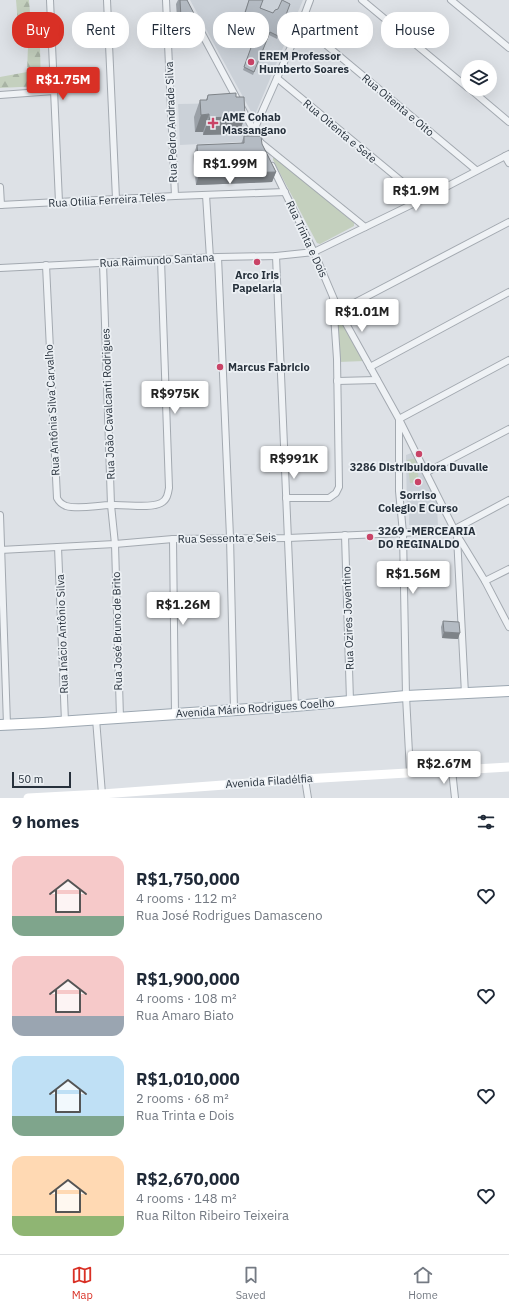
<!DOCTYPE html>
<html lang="en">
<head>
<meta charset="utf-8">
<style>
  :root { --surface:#fff; --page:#f6f6f7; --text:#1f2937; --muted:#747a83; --line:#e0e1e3; --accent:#d93025 }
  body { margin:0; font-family:"IBM Plex Sans",sans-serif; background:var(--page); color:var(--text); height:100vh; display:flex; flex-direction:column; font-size:15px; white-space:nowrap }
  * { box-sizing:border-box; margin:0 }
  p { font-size:13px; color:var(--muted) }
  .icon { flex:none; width:22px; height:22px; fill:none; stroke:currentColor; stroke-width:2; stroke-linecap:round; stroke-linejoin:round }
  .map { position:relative; height:798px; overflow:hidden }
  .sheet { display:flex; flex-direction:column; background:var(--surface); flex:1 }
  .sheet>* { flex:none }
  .top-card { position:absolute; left:12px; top:12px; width:485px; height:36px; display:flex; gap:8px }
  .fabs { position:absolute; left:461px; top:60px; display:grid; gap:8px }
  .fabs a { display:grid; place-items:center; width:36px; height:36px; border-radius:50%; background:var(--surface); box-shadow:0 4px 16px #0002; font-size:20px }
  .scale { position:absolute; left:12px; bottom:10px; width:59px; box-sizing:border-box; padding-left:4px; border:2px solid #27313c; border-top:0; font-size:11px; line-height:14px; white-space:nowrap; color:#27313c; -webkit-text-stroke:3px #ecf0f4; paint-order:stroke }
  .price { position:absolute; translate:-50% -34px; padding:0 9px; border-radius:4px; background:#fff; color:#222; font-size:13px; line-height:26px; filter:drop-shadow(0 1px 2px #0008) }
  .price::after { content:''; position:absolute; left:50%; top:24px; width:12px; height:9px; margin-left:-6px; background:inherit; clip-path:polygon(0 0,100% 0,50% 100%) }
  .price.on { background:var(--accent); color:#fff }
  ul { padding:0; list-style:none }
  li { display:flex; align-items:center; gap:12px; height:100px; padding:0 12px }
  li span { display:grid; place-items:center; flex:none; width:112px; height:80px; border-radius:12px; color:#555 }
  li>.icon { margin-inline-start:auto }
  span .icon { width:48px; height:48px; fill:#fffc; stroke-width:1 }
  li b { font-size:17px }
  h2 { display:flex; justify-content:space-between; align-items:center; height:48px; padding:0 12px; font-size:17px }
  .chip { padding:0 14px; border-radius:16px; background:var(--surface); box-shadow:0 4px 16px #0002; font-size:14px; line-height:36px }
  .chip.on { background:var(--accent); color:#fff }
  .dock { display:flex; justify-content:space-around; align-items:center; height:56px; border-top:1px solid var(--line); background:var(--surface); font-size:11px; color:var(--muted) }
  .dock a { display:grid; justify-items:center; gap:2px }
  .dock .on { color:var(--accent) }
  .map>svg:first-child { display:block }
</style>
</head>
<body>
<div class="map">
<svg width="509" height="798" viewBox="0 0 509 798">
  <defs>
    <pattern id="forest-firs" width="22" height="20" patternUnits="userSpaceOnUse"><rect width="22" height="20" fill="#c4d0be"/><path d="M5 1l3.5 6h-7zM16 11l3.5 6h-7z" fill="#a8b3a4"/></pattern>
  </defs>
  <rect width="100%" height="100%" fill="#dde1e6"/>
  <g fill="#cbd1d8">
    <polygon points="190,0 303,0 254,117"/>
    <polygon points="236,103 256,141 180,145 178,104"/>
    <polygon points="414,452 441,508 437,508 438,525 409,525 409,512 407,512 406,455"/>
  </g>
  <polygon fill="url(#forest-firs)" points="16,0 29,0 31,25 40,48 41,86 0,88 0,77 27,72 28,46 18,24"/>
  <g fill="#c4d0be">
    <polygon points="273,158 276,158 354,223 354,226 320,244 317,243 273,160"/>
    <polygon points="336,311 364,361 339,362"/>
    <polygon points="416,458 419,482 410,483 407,460"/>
  </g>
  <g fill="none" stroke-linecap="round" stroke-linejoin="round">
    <g stroke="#a3a9b0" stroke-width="8">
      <g id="street">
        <polyline points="50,0 59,202"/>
        <polyline points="107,0 116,199"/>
        <polyline points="166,0 175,196"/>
        <polyline points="362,0 468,88"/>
        <polyline points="451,0 509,48"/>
        <polyline points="301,24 476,170"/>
        <polyline points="200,30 260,142"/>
        <polyline points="277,78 423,199"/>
        <polyline points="470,89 509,122"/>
        <polyline points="0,95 54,91"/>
        <polyline points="254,130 301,24 310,0"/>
        <polyline points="260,142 365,227"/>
        <polyline points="505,156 509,163"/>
        <polyline points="272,166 314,252 339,311 399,419 457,535 485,581 509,627"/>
        <polyline points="0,187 1,205"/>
        <polyline points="206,195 210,258"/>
        <polyline points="0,205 175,196 285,192"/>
        <polyline points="276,256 295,706"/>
        <polyline points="218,257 230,537 234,710"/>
        <polyline points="103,263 111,505 115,544 120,718"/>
        <path d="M46 265 57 498C59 502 61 504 66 506 80 510 97 505 112 505 125 504 150 509 161 503 167 500 168 494 169 488L161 260"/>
        <polyline points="0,268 218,257 276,256 314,252 423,199 509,154"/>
        <polyline points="339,311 509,222"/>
        <polyline points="370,367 509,292"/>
        <polyline points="337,381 377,380"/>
        <polyline points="399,419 509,360"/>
        <polyline points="399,420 399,491 403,533 406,696 410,772"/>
        <polyline points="427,472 509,429"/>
        <polyline points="286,498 329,498 336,493 339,487 337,359 333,300"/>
        <polyline points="0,515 7,725"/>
        <polyline points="345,535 350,701"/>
        <polyline points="457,536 465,694"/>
        <polyline points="173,539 175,714"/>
        <polyline points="58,547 65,722"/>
        <polyline points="0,550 115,544 173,539 288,538 403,533 455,529 509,500"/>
        <polyline points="485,581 509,569"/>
        <polyline points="96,719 102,794"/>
        <polyline points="452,770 455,798"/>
        <polyline points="305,779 308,798"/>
      </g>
    </g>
    <g stroke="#9ca7b1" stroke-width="12">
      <polyline id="primary" points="0,725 43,723 295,706 406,696 509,691"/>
    </g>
    <use href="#street" stroke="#eff2f5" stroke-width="6"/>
    <polyline stroke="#fff" stroke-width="9" points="28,798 102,794 305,779 509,767"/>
    <use href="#primary" stroke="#fff" stroke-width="10"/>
  </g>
  <g fill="#9ba1a8">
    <polygon points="178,0 187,0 204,33 201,42 195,45 192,39 179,44 176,4"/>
    <polygon points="249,0 260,8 273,13 278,9 290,4 277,39 269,35 253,75 243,70 260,23 243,16"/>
    <polygon points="208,95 236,97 245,116 239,134 203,135 203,132 195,132 194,117 200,100 206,100"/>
    <polygon points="244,136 262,144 276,172 272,182 196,185 193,156 197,145 241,144"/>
    <polygon points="443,621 458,639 442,638 441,627"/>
  </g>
  <g fill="#7e8388">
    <polygon points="195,30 192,39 179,44 182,35"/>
    <polygon points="204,33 201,42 195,45 199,36"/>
    <polygon points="209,114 203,132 195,132 201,115"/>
    <polygon points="245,116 239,134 203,135 209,118"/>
    <polygon points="276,172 272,182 196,185 199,174"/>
    <polygon points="444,632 460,633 458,639 442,638"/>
  </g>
  <g fill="#b4bbc3" stroke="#7e8388">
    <polygon points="180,0 187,0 204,33 199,36 195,30 182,35"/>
    <polygon points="249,0 263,0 260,8 273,13 275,10 278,9 282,0 290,4 278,36 270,32 254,72 244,67 261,20 245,13"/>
    <polygon points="236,93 236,97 244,97 245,116 209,118 209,114 201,115 200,100 207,100 208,95"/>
    <polygon points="244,136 261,136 262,144 276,172 199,174 197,145 244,143"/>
    <polygon points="443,621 459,622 460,633 444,632"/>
  </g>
  <g fill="#c94467" stroke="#ecf0f4" stroke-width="1.5">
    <circle cx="251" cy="62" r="4"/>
    <path d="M211 117h4v4h4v4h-4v4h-4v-4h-4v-4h4z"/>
    <circle cx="257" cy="262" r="4"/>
    <circle cx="220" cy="367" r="4"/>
    <circle cx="419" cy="454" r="4"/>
    <circle cx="418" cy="482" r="4"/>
    <circle cx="370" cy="537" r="4"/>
  </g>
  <g text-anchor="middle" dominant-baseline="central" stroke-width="3.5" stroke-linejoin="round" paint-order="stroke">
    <g font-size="11" font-weight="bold" fill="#27313c" stroke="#ecf0f4" text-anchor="start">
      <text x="259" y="56">EREM Professor<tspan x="259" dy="13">Humberto Soares</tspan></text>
      <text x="222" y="117">AME Cohab<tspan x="222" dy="13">Massangano</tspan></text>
      <text x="257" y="275" text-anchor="middle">Arco Iris<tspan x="257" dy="13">Papelaria</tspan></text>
      <text x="228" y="367">Marcus Fabricio</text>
      <text x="419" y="467" text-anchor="middle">3286 Distribuidora Duvalle</text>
      <text x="418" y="495" text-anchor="middle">Sorriso<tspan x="418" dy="13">Colegio E Curso</tspan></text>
      <text x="378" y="531">3269 -MERCEARIA<tspan x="378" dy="13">DO REGINALDO</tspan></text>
    </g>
    <g font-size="11" fill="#27313c" stroke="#ecf0f4">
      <text transform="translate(398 105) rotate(40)">Rua Oitenta e Oito</text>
      <text transform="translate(171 122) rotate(-92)">Rua Pedro Andrade Silva</text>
      <text transform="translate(340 131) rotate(40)">Rua Oitenta e Sete</text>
      <text transform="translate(107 200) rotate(-3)">Rua Otilia Ferreira Teles</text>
      <text transform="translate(307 239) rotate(65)">Rua Trinta e Dois</text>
      <text transform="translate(157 260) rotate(-3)">Rua Raimundo Santana</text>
      <text transform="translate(108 404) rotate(-92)">Rua João Cavalcanti Rodrigues</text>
      <text transform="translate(52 410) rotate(-93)">Rua Antônia Silva Carvalho</text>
      <text transform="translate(227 538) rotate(-1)">Rua Sessenta e Seis</text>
      <text transform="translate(348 618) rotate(-92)">Rua Ozires Joventino</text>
      <text transform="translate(117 631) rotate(-91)">Rua José Bruno de Brito</text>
      <text transform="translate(62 634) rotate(-92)">Rua Inácio Antônio Silva</text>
      <text transform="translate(255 708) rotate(-4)">Avenida Mário Rodrigues Coelho</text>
      <text transform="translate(269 781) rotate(-4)">Avenida Filadélfia</text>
    </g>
  </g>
</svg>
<div class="fabs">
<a><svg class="icon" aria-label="layers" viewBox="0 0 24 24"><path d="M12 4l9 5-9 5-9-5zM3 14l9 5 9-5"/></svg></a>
</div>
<div class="scale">50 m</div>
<b class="price on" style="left:63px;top:101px">R$1.75M</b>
<b class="price" style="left:230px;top:185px">R$1.99M</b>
<b class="price" style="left:416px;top:212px">R$1.9M</b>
<b class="price" style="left:362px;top:333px">R$1.01M</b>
<b class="price" style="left:175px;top:415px">R$975K</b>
<b class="price" style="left:294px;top:480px">R$991K</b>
<b class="price" style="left:413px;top:595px">R$1.56M</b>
<b class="price" style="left:183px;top:626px">R$1.26M</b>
<b class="price" style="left:444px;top:785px">R$2.67M</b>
<div class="top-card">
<a class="chip on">Buy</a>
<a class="chip">Rent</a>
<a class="chip">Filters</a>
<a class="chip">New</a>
<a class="chip">Apartment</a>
<a class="chip">House</a>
</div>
</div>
<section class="sheet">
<h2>9 homes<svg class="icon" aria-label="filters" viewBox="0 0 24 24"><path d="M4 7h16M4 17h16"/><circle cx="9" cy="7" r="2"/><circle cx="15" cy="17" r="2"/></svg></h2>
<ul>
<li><span style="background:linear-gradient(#f6c9c9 75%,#7fa58c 0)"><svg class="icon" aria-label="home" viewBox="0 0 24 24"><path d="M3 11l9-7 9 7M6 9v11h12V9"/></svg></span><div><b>R$1,750,000</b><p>4 rooms · 112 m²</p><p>Rua José Rodrigues Damasceno</p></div><svg class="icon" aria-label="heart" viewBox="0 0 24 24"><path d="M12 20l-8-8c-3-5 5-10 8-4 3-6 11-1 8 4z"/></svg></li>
<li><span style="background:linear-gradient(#f6c9c9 75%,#9aa5b1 0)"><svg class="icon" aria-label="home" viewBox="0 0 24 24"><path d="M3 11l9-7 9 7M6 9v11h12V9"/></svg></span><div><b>R$1,900,000</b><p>4 rooms · 108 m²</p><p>Rua Amaro Biato</p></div><svg class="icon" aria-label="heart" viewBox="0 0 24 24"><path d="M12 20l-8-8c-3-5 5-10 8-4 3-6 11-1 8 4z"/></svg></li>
<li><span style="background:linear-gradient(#bfe0f5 75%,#7fa58c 0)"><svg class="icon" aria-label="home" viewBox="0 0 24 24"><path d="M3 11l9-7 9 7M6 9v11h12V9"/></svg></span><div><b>R$1,010,000</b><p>2 rooms · 68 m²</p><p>Rua Trinta e Dois</p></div><svg class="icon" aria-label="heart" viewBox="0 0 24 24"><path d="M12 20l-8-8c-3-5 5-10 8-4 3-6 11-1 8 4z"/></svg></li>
<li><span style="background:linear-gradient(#ffd9b3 75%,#8fb573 0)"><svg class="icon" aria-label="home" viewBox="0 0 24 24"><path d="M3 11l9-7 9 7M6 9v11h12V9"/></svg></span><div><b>R$2,670,000</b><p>4 rooms · 148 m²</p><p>Rua Rilton Ribeiro Teixeira</p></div><svg class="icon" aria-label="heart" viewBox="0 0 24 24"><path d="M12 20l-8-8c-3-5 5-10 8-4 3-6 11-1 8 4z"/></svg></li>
</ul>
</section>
<nav class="dock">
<a class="on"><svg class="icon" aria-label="map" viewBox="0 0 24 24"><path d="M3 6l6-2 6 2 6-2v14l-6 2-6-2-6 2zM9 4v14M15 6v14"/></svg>Map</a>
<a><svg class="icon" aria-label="saved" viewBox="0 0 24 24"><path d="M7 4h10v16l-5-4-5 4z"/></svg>Saved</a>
<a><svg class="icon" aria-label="home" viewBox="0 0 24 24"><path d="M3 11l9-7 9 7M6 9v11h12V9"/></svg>Home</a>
</nav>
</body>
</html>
